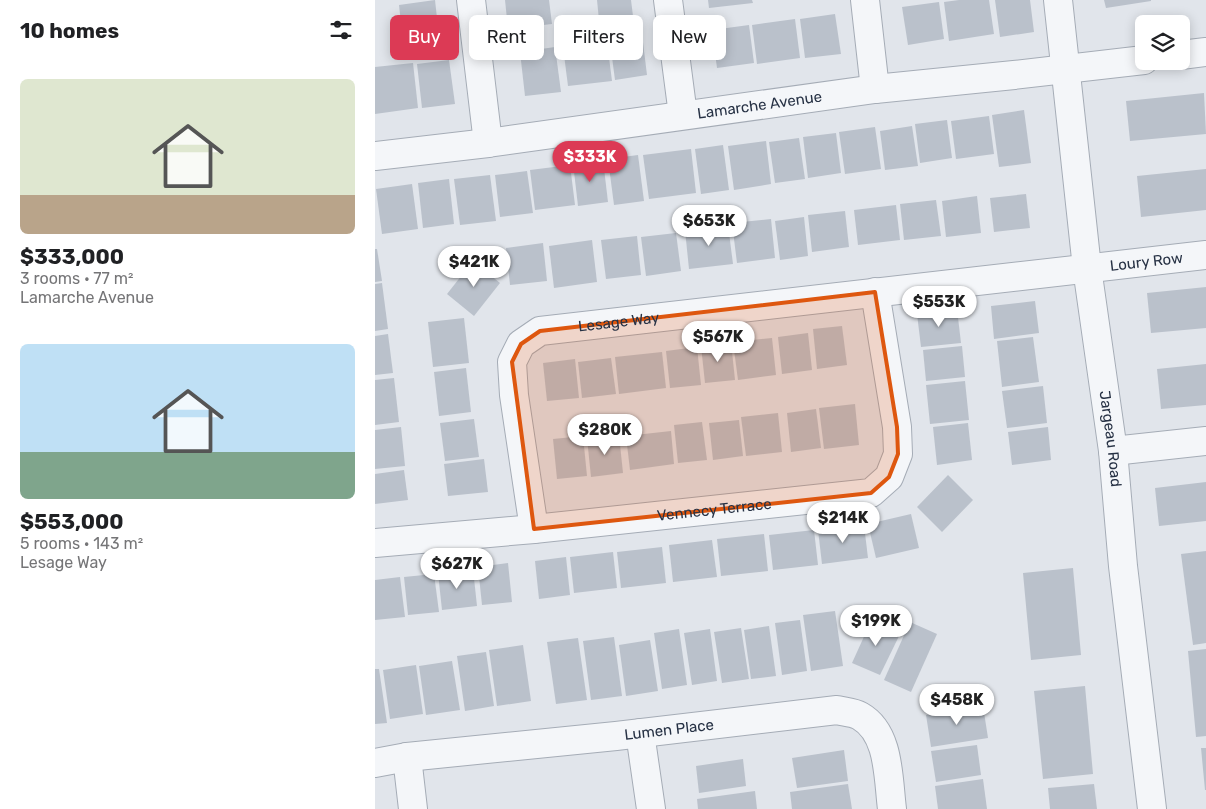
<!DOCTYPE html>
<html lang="en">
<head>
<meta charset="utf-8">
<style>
  :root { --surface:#fff; --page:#f2f2f2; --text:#202124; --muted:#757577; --accent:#dc3a55 }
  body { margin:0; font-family:Rubik,sans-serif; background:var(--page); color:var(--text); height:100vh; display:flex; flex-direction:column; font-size:19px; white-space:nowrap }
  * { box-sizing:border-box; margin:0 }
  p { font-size:16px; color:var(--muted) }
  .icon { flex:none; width:28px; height:28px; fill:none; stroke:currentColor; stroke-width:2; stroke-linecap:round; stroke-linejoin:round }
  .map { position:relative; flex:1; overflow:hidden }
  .side { display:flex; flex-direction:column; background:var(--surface); width:375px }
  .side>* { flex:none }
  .hud { position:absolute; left:15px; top:15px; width:475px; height:45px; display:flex; gap:10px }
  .controls { position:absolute; left:760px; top:15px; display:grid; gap:10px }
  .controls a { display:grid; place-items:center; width:55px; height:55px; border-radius:8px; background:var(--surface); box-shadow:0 2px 12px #0003; font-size:25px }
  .price { position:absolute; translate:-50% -42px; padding:0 11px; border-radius:18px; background:#fff; color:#222; font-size:16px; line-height:32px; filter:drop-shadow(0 1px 2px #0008) }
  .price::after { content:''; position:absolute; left:50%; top:30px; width:15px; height:11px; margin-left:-8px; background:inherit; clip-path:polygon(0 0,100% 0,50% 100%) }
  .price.selected { background:var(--accent); color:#fff }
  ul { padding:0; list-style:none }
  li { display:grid; align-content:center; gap:10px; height:265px; padding:0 20px }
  li span { display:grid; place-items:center; height:155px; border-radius:8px; color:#555 }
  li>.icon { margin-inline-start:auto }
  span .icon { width:90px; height:90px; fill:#fffc; stroke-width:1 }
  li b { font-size:21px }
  h2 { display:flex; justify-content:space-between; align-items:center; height:60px; padding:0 20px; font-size:21px }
  .pill { padding:0 18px; border-radius:8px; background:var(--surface); box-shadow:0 2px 12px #0003; font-size:18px; line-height:45px }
  .pill.selected { background:var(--accent); color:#fff }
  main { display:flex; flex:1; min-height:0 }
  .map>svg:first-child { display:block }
</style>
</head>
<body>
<main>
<section class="side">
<h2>10 homes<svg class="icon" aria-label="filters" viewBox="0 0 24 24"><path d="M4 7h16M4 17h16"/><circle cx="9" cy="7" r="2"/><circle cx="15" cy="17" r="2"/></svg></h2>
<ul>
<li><span style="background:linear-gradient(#dfe7d0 75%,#b9a48a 0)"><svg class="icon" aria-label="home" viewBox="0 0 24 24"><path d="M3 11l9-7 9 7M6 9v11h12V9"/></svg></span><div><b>$333,000</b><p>3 rooms · 77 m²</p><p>Lamarche Avenue</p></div></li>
<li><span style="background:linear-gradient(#bfe0f5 70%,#7fa58c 0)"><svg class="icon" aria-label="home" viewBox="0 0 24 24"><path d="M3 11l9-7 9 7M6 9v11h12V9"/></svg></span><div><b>$553,000</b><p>5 rooms · 143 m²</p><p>Lesage Way</p></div></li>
</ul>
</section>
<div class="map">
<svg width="831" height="809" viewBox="0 0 831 809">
  <rect width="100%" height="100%" fill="#e1e5eb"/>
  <g fill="#bac1cb">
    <polygon points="60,0 64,36 28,41 24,5"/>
    <polygon points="130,0 174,0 177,24 133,29"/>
    <polygon points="222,0 256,0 258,16 224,20"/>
    <polygon points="333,0 377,0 378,3 334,8"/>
    <polygon points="584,0 614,0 619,34 574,41 569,2"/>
    <polygon points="620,0 655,0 659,32 625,37"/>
    <polygon points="729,0 776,0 776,1 731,8"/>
    <polygon points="564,2 569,39 533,45 527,7"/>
    <polygon points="460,14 466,54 430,58 425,19"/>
    <polygon points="420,19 425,58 382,64 377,25"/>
    <polygon points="374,25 379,63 342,68 337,30"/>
    <polygon points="266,26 272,75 240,80 235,42 247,40 245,28"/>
    <polygon points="232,42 237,81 193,86 188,47"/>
    <polygon points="180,47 186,92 150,96 145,52"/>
    <polygon points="74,60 80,104 47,108 42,64"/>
    <polygon points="38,63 43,108 0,114 0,67"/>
    <polygon points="829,93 831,134 755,141 751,101"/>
    <polygon points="649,110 656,163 624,167 617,115"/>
    <polygon points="614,116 619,154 581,159 576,121"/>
    <polygon points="572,120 577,158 545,163 540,124"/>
    <polygon points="537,126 543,166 510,170 505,131"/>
    <polygon points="500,127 506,169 470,174 464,132"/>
    <polygon points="461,133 466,173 433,178 428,137"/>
    <polygon points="424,138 430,179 400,183 394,142"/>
    <polygon points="391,141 396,184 359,190 353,146"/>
    <polygon points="348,145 354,190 326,194 320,149"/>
    <polygon points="316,149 321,193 274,199 268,155"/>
    <polygon points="263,155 269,201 239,205 233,159"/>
    <polygon points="228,160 233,202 203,206 198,163"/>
    <polygon points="195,165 200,205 160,210 155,170"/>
    <polygon points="831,169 831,210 766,217 762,176"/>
    <polygon points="152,171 158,213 125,217 120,175"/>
    <polygon points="115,175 121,221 85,225 79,179"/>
    <polygon points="74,179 79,224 48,228 43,183"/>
    <polygon points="37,184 43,229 7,234 1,189"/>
    <polygon points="651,194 655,228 619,232 615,198"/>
    <polygon points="602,196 606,233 571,237 567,201"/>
    <polygon points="561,200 566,236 529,240 525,204"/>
    <polygon points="521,205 525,240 483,245 479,210"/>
    <polygon points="470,211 474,247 437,252 433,215"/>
    <polygon points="429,217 433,256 405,260 400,221"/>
    <polygon points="396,219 400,258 362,263 357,223"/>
    <polygon points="353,225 358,264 314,269 310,230"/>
    <polygon points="301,233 306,271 271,276 266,237"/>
    <polygon points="262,236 266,275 231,279 226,240"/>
    <polygon points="217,240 222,282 179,288 174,246"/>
    <polygon points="168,243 172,281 135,285 131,248"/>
    <polygon points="0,249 2,249 7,281 0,282"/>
    <polygon points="98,261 125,283 99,316 72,294"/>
    <polygon points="7,283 13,329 0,331 0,284"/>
    <polygon points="831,287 831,328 776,333 772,293"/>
    <polygon points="660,301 664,333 619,339 616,306"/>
    <polygon points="582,309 586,343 546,347 542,314"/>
    <polygon points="89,318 94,363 58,367 53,322"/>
    <polygon points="467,326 472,365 442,369 438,329"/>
    <polygon points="433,333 437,370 407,374 403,337"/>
    <polygon points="13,334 18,373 0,375 0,336"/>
    <polygon points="658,337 664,382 627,387 622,341"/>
    <polygon points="397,338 401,375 363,380 358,342"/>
    <polygon points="356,342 360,380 330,383 326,346"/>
    <polygon points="587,346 590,377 551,381 548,350"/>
    <polygon points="322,347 326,385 295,388 291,351"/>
    <polygon points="287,352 291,388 244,394 240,357"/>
    <polygon points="236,358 241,394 207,398 203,362"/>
    <polygon points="200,359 204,398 172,401 168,363"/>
    <polygon points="831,364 831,405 786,409 782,369"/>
    <polygon points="91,368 96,412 64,416 59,372"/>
    <polygon points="19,378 24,422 0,425 0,380"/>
    <polygon points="590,381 594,420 555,424 551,385"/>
    <polygon points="668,386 672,423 632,428 627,391"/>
    <polygon points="480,404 484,445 449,449 444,408"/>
    <polygon points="441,409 446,448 416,452 412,413"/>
    <polygon points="403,413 407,452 371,456 366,417"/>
    <polygon points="99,419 104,457 70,461 65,423"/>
    <polygon points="364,420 368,456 338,460 334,423"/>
    <polygon points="327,422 332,460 303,463 299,425"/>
    <polygon points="593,423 597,460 562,465 558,427"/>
    <polygon points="26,427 30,466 0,469 0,430"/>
    <polygon points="673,427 676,460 637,465 633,432"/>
    <polygon points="296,431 299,464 255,470 251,436"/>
    <polygon points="244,435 248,473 216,477 212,438"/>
    <polygon points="208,436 212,476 182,479 178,439"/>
    <polygon points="109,459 113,492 73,496 69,464"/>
    <polygon points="29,470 33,500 0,504 0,474"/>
    <polygon points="573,475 598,500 567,532 542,507"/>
    <polygon points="831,482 831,521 784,526 780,488"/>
    <polygon points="536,514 544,548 501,558 493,524"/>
    <polygon points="489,525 493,558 447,564 443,530"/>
    <polygon points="439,530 443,565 398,570 394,535"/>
    <polygon points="389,534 393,571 346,576 342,539"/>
    <polygon points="337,540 342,577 298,582 294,545"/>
    <polygon points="287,547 291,583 246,588 242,552"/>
    <polygon points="831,551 831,643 818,645 806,554"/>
    <polygon points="238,552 242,588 199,593 195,557"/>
    <polygon points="191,557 195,595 164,599 160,561"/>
    <polygon points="133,563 137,602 107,605 103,567"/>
    <polygon points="698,568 706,655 656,660 648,573"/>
    <polygon points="98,569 102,606 67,610 63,573"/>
    <polygon points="59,574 64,612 33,615 29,577"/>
    <polygon points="25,577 30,617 0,620 0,580"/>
    <polygon points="460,611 468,666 436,671 428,615"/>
    <polygon points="497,619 526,632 505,675 477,663"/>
    <polygon points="425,620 432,671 407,675 400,623"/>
    <polygon points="535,622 562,634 536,692 509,680"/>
    <polygon points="394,626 401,676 376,679 369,630"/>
    <polygon points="366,628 374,679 347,683 339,632"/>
    <polygon points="304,629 312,685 287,689 279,633"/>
    <polygon points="335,629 342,681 317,685 309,633"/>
    <polygon points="239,637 247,696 216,700 208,641"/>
    <polygon points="203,638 212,700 181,704 172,642"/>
    <polygon points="275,640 283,691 251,696 244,645"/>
    <polygon points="148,645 156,701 122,706 114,650"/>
    <polygon points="831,649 831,736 821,737 813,651"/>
    <polygon points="111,652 119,706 90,711 82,656"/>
    <polygon points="77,661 85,710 51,715 44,666"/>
    <polygon points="41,665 48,714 15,719 8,670"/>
    <polygon points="0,669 4,669 12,723 0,724"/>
    <polygon points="710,686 718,774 668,779 659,691"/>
    <polygon points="608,706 613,738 556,747 551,715"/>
    <polygon points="602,745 606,775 561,782 556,751"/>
    <polygon points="826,748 831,748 831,790 830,790"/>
    <polygon points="469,750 473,781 422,788 417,758"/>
    <polygon points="368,759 371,786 324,793 321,766"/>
    <polygon points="608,779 612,809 563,809 560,786"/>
    <polygon points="473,784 477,809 417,809 415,792"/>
    <polygon points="719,784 722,809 675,809 673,788"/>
    <polygon points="380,791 382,809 323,809 322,799"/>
  </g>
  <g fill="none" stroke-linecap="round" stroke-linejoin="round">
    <g stroke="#a5acb6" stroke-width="30">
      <g id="minor">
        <polyline points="96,0 113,143"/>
        <polyline points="293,0 308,115"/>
        <polyline points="490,0 500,89"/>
        <path id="s1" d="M683 0 712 268 738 451 748 566 777 809"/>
        <polyline points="806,55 831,52"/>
        <path id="s2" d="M0 156 113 143 500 89 639 75 769 60"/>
        <polyline points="738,451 831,441"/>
        <path id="s3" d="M159 529 139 395 137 362 146 344 165 331 831 255"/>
        <path id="s4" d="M0 543 159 529 496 493 514 477 523 454 522 427 500 292"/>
        <polyline points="265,733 276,809"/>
        <polyline points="32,757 38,809"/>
        <path id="s5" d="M0 763 32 757 241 736 462 710C469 712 478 712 485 716 515 733 513 778 517 809"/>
      </g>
    </g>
    <use href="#minor" stroke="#f4f6f9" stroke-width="28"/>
  </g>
  <path fill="#de570f" fill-opacity="0.2" stroke="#de570f" stroke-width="4" stroke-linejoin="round" d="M500 292 522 427 523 454 514 477 496 493 159 529 137 362 146 344 165 331Z"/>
  <g text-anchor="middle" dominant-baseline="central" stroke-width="5" stroke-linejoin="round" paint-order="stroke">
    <g font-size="15" fill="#273245" stroke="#f1f4f8">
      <text stroke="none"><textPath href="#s2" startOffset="388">Lamarche Avenue</textPath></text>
      <text stroke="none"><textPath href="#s3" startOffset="822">Loury Row</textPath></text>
      <text stroke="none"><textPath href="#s3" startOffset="291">Lesage Way</textPath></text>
      <text stroke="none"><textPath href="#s1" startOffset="442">Jargeau Road</textPath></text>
      <text stroke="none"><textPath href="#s4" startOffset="341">Vennecy Terrace</textPath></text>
      <text stroke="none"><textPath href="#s5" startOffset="296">Lumen Place</textPath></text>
    </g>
  </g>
</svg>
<div class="controls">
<a><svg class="icon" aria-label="layers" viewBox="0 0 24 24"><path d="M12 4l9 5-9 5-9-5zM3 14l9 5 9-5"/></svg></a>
</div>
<b class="price selected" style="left:215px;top:183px">$333K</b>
<b class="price" style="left:334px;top:247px">$653K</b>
<b class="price" style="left:99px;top:288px">$421K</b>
<b class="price" style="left:564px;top:328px">$553K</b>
<b class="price" style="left:343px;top:363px">$567K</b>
<b class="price" style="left:230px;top:456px">$280K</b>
<b class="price" style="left:468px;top:544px">$214K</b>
<b class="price" style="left:82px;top:590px">$627K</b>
<b class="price" style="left:501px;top:647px">$199K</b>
<b class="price" style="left:582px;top:726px">$458K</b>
<div class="hud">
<a class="pill selected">Buy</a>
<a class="pill">Rent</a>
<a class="pill">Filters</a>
<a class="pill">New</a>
</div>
</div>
</main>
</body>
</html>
